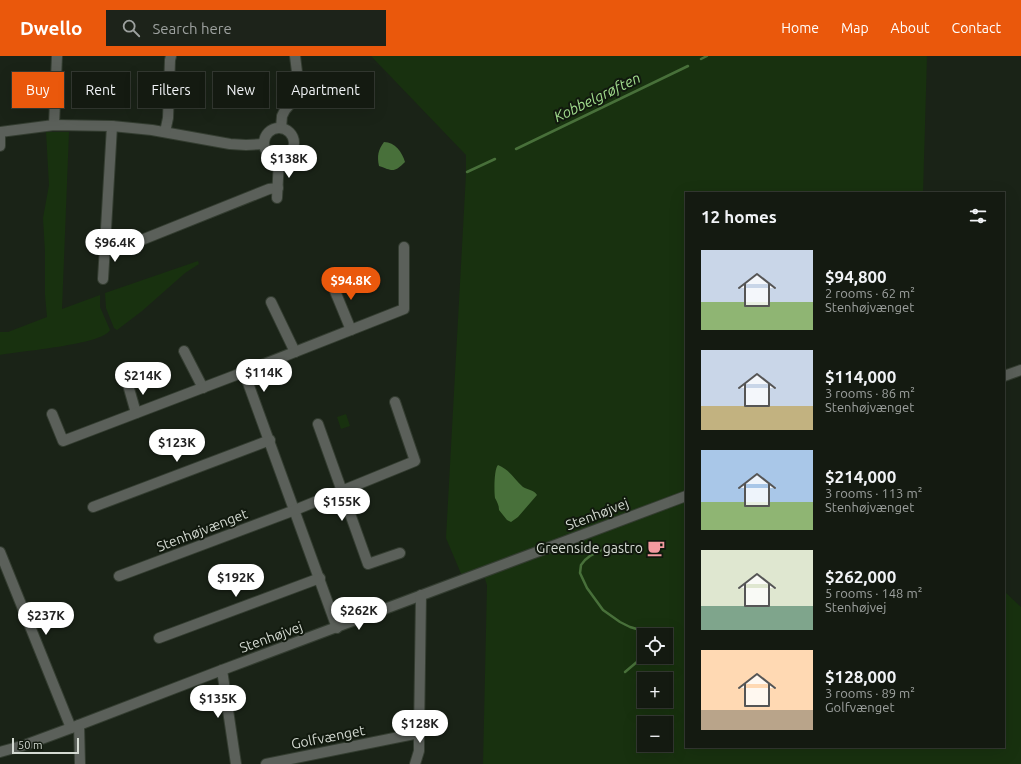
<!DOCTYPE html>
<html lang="en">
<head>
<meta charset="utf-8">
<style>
  :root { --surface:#141a11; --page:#1d231a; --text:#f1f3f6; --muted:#9da19f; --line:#333831; --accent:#ea580c }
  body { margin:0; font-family:Ubuntu,sans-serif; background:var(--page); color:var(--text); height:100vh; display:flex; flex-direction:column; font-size:15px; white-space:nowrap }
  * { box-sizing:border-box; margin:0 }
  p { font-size:13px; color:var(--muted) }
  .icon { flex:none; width:22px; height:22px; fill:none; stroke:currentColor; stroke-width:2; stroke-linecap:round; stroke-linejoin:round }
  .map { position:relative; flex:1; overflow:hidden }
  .details { position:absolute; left:685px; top:136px; width:320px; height:556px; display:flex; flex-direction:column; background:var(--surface); border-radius:0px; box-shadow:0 4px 16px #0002,0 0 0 1px var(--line) }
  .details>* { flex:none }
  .banner { position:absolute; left:12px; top:16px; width:380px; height:36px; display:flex; gap:8px }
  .fabs { position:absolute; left:637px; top:572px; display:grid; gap:8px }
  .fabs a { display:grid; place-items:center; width:36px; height:36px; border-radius:0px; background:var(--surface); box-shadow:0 4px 16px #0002,0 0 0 1px var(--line); font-size:20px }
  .scale { position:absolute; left:12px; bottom:10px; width:67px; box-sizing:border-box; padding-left:4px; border:2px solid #d4dad2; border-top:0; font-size:11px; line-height:14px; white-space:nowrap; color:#d4dad2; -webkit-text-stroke:3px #11190e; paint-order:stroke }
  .price { position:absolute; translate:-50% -34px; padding:0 9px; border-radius:14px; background:#fff; color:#222; font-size:13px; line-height:26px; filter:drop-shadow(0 1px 2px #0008) }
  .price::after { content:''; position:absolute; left:50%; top:24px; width:12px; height:9px; margin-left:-6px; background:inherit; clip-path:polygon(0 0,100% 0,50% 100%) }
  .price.on { background:var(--accent); color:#fff }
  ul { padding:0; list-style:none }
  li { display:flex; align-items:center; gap:12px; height:100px; padding:0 16px }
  li span { display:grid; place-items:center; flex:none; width:112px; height:80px; border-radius:0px; color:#555 }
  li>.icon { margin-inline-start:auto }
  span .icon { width:48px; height:48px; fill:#fffc; stroke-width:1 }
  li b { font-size:17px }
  h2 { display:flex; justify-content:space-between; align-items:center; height:48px; padding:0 16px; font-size:17px }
  .pill { padding:0 14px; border-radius:0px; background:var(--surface); box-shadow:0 4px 16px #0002,0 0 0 1px var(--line); font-size:14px; line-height:36px }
  .pill.on { background:var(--accent); color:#fff }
  header { display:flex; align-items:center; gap:24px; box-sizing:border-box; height:56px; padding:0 20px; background:var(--accent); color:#fff }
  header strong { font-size:19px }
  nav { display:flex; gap:22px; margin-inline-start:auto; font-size:14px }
  .search { width:280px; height:36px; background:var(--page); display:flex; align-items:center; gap:10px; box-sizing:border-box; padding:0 14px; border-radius:0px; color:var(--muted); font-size:15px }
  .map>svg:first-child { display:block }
</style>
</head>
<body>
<header>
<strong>Dwello</strong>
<div class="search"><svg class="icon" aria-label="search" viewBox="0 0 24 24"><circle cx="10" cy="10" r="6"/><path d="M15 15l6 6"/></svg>Search here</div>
<nav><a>Home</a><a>Map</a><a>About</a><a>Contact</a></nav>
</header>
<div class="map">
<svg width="1021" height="708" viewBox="0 0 1021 708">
  <rect width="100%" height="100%" fill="#1a2317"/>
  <g fill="#18310f" fill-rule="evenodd">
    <path d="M371 0H927L923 137H686V691H1004V535L1021 551V708H483L487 529 482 514 462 520 446 482 466 118V99ZM644 579H666V601H644ZM644 623H666V645H644ZM644 667H666V689H644Z"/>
    <path d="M46 76H69L62 253 100 239V251L110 274C102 289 19 295 0 299V276H8L47 261 45 239V196L43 162 49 129Z"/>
    <polygon points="198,205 199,208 185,217 142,255 117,274 114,272 106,252 105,237"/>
    <polygon points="346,358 350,370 341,373 337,361"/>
  </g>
  <g fill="#48703a">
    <path d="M384 86C395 86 402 96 405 106 394 117 393 115 379 110 377 100 378 94 384 86Z"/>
    <path d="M498 409C510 414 514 423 523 431 528 434 534 434 537 439L518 461 511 466 507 464 499 454C499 449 497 446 495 442 494 435 494 413 498 409Z"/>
    <polygon points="666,583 672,585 674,590 672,593 667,596 666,596"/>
  </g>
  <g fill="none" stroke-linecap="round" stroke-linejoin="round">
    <g stroke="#48703a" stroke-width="2.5">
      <polyline points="701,3 707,0"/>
      <polyline points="516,93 688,10"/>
      <polyline points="467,116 495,103"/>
      <polyline points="609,490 590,500 585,504 581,509 580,517 587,532 603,554 620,566 630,571 647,576 649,578"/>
      <polyline points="625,616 644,600"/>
    </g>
    <g stroke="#343d31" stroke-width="12">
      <g id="street">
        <polyline points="54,69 57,0"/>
        <polyline points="112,70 105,190 111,192 119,193 269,133 278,132"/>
        <circle cx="279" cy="87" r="15"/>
        <polyline points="281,72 282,60 285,54 296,41 299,32 295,0"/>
        <polyline points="0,76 54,69 112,70 152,74 230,88 246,89 264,88"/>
        <polyline points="165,76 168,62 170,4 171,0"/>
        <polyline points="0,90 0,76"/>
        <polyline points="277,142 279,103"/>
        <polyline points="103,223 105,190"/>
        <polyline points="330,223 351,274"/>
        <polyline points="271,246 295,296"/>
        <polyline points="184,295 203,332"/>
        <polyline points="244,316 404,253 404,191"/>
        <polyline points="1004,320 1021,314"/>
        <polyline points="128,329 136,357"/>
        <polyline points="52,358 63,385 244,316 337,572"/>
        <polyline points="318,368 368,508 400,497"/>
        <polyline points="93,451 270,384"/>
        <polyline points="0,496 71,672"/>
        <polyline points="119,520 295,454 415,405 395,346"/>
        <polyline points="159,582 320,522"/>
        <polyline points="222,614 236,708"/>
        <polyline points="79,669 80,708"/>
        <polyline points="0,696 25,689 71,672 222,614 686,440"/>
        <polyline points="266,708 419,677 421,539"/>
        <polyline points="415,708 419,695 419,677"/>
      </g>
    </g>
    <use href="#street" stroke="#5b605a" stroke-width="10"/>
  </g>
  <defs>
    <g id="cafe-bare" transform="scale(1.38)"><path d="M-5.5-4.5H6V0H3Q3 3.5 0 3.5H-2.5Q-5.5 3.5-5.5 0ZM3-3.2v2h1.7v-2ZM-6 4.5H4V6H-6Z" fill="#f49aa0" stroke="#11190e" stroke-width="2.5" paint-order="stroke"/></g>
  </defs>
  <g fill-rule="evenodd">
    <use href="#cafe-bare" x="656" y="492"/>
  </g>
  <g text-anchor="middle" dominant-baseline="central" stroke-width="4" stroke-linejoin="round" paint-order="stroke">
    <g font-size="14" fill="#d4dad2" stroke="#11190e">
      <text transform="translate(597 458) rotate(-21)">Stenhøjvej</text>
      <text transform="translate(202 474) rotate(-21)">Stenhøjvænget</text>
      <text transform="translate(271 581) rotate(-20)">Stenhøjvej</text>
      <text transform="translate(328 681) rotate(-11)">Golfvænget</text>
    </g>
    <g font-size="14" fill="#d4dad2" stroke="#11190e" text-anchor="end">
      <text x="643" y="492">Greenside gastro</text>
    </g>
    <g font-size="15" font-style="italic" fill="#a1dc8d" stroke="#11190e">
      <text transform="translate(597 41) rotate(-26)">Kobbelgrøften</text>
    </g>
  </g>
</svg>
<div class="fabs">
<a><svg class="icon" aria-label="locate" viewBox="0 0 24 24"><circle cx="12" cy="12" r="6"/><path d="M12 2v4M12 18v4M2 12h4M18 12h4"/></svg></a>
<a>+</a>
<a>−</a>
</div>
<div class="scale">50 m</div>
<b class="price" style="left:289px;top:123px">$138K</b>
<b class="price" style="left:115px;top:207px">$96.4K</b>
<b class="price on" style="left:351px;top:245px">$94.8K</b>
<b class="price" style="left:264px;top:337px">$114K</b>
<b class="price" style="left:143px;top:340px">$214K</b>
<b class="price" style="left:177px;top:407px">$123K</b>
<b class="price" style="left:342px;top:466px">$155K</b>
<b class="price" style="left:236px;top:542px">$192K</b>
<b class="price" style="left:359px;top:575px">$262K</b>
<b class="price" style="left:46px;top:580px">$237K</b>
<b class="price" style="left:218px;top:663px">$135K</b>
<b class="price" style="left:420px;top:688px">$128K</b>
<div class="banner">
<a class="pill on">Buy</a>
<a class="pill">Rent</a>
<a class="pill">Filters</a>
<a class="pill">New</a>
<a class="pill">Apartment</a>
</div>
<section class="details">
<h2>12 homes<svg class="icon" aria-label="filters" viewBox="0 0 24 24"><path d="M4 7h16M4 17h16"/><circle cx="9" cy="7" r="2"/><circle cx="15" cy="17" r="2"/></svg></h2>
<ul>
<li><span style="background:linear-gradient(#c9d6e8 65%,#8fb573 0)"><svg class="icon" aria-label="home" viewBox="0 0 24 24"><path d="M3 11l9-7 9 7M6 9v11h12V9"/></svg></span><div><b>$94,800</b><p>2 rooms · 62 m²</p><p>Stenhøjvænget</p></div></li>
<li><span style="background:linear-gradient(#c9d6e8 70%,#c2b280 0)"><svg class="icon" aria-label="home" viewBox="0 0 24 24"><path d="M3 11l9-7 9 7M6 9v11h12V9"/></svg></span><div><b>$114,000</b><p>3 rooms · 86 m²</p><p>Stenhøjvænget</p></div></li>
<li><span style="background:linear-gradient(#a9c7e8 65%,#8fb573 0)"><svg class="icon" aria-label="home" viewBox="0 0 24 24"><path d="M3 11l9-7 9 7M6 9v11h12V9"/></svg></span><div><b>$214,000</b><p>3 rooms · 113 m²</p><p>Stenhøjvænget</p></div></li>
<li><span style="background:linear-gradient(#dfe7d0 70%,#7fa58c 0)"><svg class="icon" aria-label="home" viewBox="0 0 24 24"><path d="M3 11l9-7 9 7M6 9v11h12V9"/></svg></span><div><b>$262,000</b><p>5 rooms · 148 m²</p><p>Stenhøjvej</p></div></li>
<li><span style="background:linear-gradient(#ffd9b3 75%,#b9a48a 0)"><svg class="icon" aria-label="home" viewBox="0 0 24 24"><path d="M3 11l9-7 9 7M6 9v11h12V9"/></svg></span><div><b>$128,000</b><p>3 rooms · 89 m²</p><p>Golfvænget</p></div></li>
</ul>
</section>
</div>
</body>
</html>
